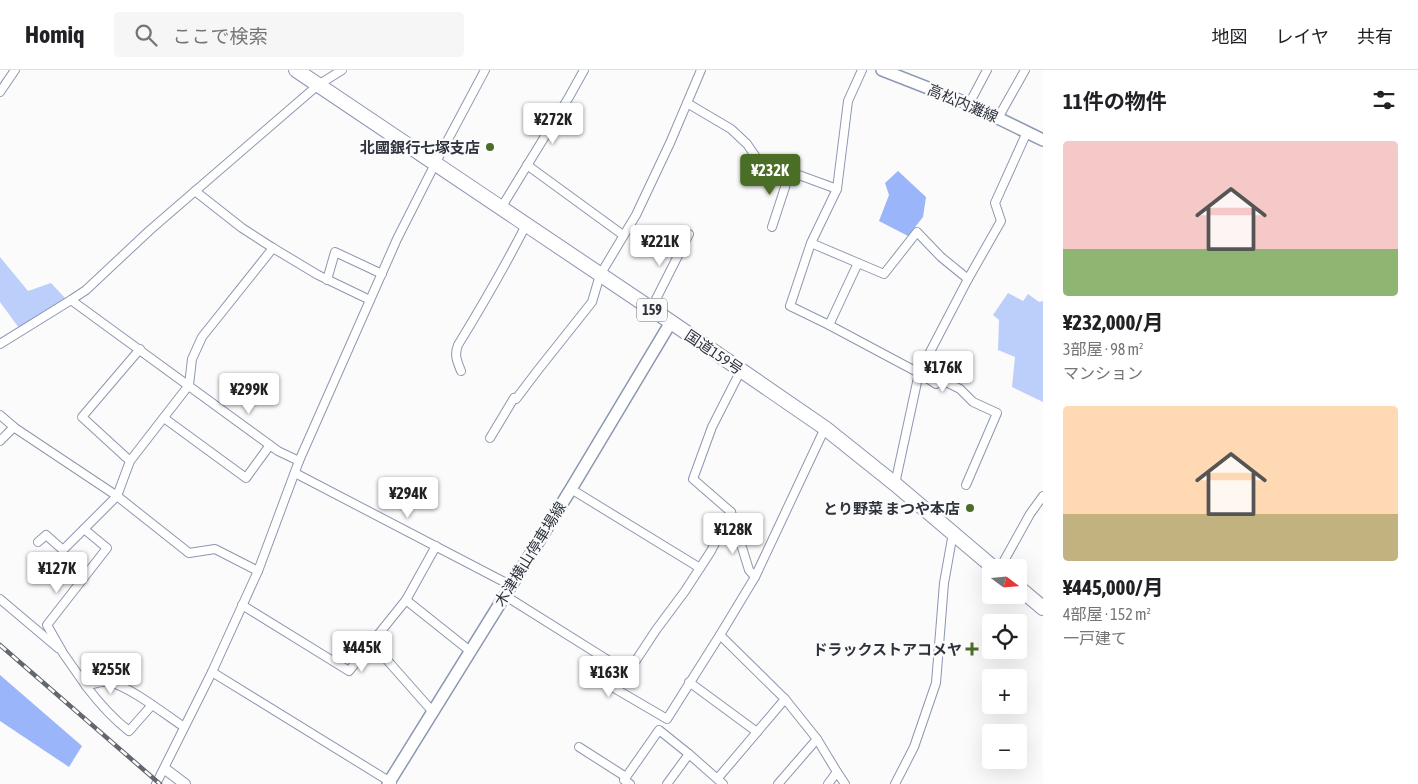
<!DOCTYPE html>
<html lang="ja">
<head>
<meta charset="utf-8">
<style>
  :root { --surface:#fff; --page:#f6f6f6; --text:#202124; --muted:#757577; --line:#e0e0e0; --accent:#4b6e26 }
  body { margin:0; font-family:"Asap Condensed","Noto Sans JP",sans-serif; background:var(--page); color:var(--text); height:100vh; display:flex; flex-direction:column; font-size:19px; white-space:nowrap }
  * { box-sizing:border-box; margin:0 }
  p { font-size:16px; color:var(--muted) }
  .icon { flex:none; width:28px; height:28px; fill:none; stroke:currentColor; stroke-width:2; stroke-linecap:round; stroke-linejoin:round }
  .map { position:relative; flex:1; overflow:hidden }
  .sheet { display:flex; flex-direction:column; background:var(--surface); width:375px }
  .sheet>* { flex:none }
  .needle { width:32px; rotate:106deg }
  .fabs { position:absolute; left:982px; top:489px; display:grid; gap:10px }
  .fabs a { display:grid; place-items:center; width:45px; height:45px; border-radius:5px; background:var(--surface); box-shadow:0 5px 20px #0002; font-size:25px }
  .price { position:absolute; translate:-50% -42px; padding:0 11px; border-radius:5px; background:#fff; color:#222; font-size:16px; line-height:32px; filter:drop-shadow(0 1px 2px #0008) }
  .price::after { content:''; position:absolute; left:50%; top:30px; width:15px; height:11px; margin-left:-8px; background:inherit; clip-path:polygon(0 0,100% 0,50% 100%) }
  .price.current { background:var(--accent); color:#fff }
  ul { padding:0; list-style:none }
  li { display:grid; align-content:center; gap:10px; height:265px; padding:0 20px }
  li span { display:grid; place-items:center; height:155px; border-radius:5px; color:#555 }
  li>.icon { margin-inline-start:auto }
  span .icon { width:90px; height:90px; fill:#fffc; stroke-width:1 }
  li b { font-size:21px }
  h2 { display:flex; justify-content:space-between; align-items:center; height:60px; padding:0 20px; font-size:21px }
  header { display:flex; align-items:center; gap:30px; box-sizing:border-box; height:70px; padding:0 25px; background:var(--surface); border-bottom:1px solid var(--line) }
  header strong { font-size:24px }
  nav { display:flex; gap:28px; margin-inline-start:auto; font-size:18px }
  .search { width:350px; height:45px; background:var(--page); display:flex; align-items:center; gap:12px; box-sizing:border-box; padding:0 18px; border-radius:5px; color:var(--muted); font-size:19px }
  main { display:flex; flex:1; min-height:0 }
  .map>svg:first-child { display:block }
</style>
</head>
<body>
<header>
<strong>Homiq</strong>
<div class="search"><svg class="icon" aria-label="search" viewBox="0 0 24 24"><circle cx="10" cy="10" r="6"/><path d="M15 15l6 6"/></svg>ここで検索</div>
<nav><a>地図</a><a>レイヤ</a><a>共有</a></nav>
</header>
<main>
<div class="map">
<svg width="1043" height="714" viewBox="0 0 1043 714">
  <rect width="100%" height="100%" fill="#fbfbfb"/>
  <g fill="#bccefa">
    <polygon points="0,187 28,221 51,213 66,229 19,258 0,232"/>
    <polygon points="1008,223 1023,231 1028,224 1039,232 1043,231 1043,332 1012,317 1015,287 998,280 999,250 993,245"/>
  </g>
  <g fill="#9ab5f9">
    <polygon points="898,101 926,127 923,147 908,166 879,151 889,125 885,113"/>
    <polygon points="0,605 82,676 69,697 0,651"/>
  </g>
  <g fill="none" stroke-linecap="round" stroke-linejoin="round">
    <g stroke="#8c97b1" stroke-width="10">
      <g id="minor">
        <polyline points="0,22 15,0"/>
        <polyline points="687,33 731,59 747,74 758,90 837,119"/>
        <polyline points="969,34 987,0"/>
        <polyline points="998,48 1025,0"/>
        <polyline points="527,95 623,165"/>
        <polyline points="195,121 242,158 273,178 318,205 370,230"/>
        <polyline points="501,138 569,27 584,0"/>
        <polyline points="772,157 790,102"/>
        <polyline points="811,173 858,193 829,255 790,236 811,173 837,119 848,31 862,0"/>
        <polyline points="968,209 1001,151 995,133 1027,62"/>
        <polyline points="327,210 335,182 382,204"/>
        <polyline points="71,230 278,381 299,391"/>
        <polyline points="651,239 689,164"/>
        <polyline points="829,255 919,303 968,209 941,187 917,162 884,204 858,193"/>
        <polyline points="0,274 71,230 86,220 150,160 318,15 342,0"/>
        <polyline points="741,300 712,357 693,409 731,442 749,500 755,507 825,358"/>
        <path d="M461 301C457 291 454 285 458 275 482 236 505 196 526 155"/>
        <polyline points="0,345 15,358 117,426 63,480 46,465 38,472"/>
        <polyline points="164,348 246,408 270,375"/>
        <polyline points="490,368 514,328 516,329 538,300 592,232 600,205 636,145 670,73 701,0"/>
        <polyline points="0,371 14,357"/>
        <polyline points="130,391 82,347 140,279"/>
        <polyline points="295,403 510,515"/>
        <polyline points="895,414 919,303 936,314 942,310 960,319 973,332 997,343 966,415"/>
        <polyline points="571,419 700,498"/>
        <polyline points="731,442 711,481 685,521 656,560 629,601 614,594 614,618 667,649 720,565 755,507"/>
        <path d="M84 459 107 478 47 555 63 583 86 616C94 614 101 611 109 612 129 616 166 645 184 657"/>
        <polyline points="1000,498 1030,444 1043,426"/>
        <polyline points="258,501 215,479 189,483 117,426 130,391 189,315 192,289 202,267 273,178"/>
        <polyline points="504,525 614,594"/>
        <polyline points="0,529 58,578"/>
        <polyline points="406,530 470,581"/>
        <polyline points="242,535 349,601 406,530 436,476"/>
        <polyline points="720,565 785,629 817,669 837,702 828,714"/>
        <polyline points="372,573 433,642"/>
        <polyline points="212,602 392,713"/>
        <polyline points="689,612 757,662"/>
        <path d="M86 616C99 633 112 648 129 661L152 635"/>
        <polyline points="579,677 626,707"/>
        <polyline points="837,702 845,714"/>
        <polyline points="718,708 785,629"/>
        <polyline points="156,714 212,602 258,501 299,391 397,169 435,94 485,0"/>
        <polyline points="630,714 624,710 659,660 689,684 723,714"/>
        <polyline points="667,714 689,684"/>
        <polyline points="778,714 817,669"/>
        <polyline points="895,714 914,677 936,613 944,513 953,463"/>
      </g>
    </g>
    <g stroke="#8c97b1" stroke-width="12">
      <polyline id="tertiary" points="165,699 185,714"/>
    </g>
    <g stroke="#8c97b1" stroke-width="14">
      <g id="secondary">
        <polyline points="882,0 969,34 1043,70"/>
        <polyline points="388,714 571,419 671,252"/>
      </g>
    </g>
    <g stroke="#8c97b1" stroke-width="16">
      <g id="trunk">
        <polyline points="296,0 671,252 825,358 895,414 994,498"/>
        <polyline points="1019,518 1043,538"/>
      </g>
    </g>
    <use href="#minor" stroke="#fff" stroke-width="8"/>
    <use href="#tertiary" stroke="#fff" stroke-width="10"/>
    <use href="#secondary" stroke="#fff" stroke-width="11"/>
    <use href="#trunk" stroke="#fff" stroke-width="14"/>
    <g stroke="#62666e" stroke-width="4.5">
      <polyline id="rail" points="0,575 160,714"/>
    </g>
    <use href="#rail" stroke="#fbfbfb" stroke-width="2.5" stroke-dasharray="8" stroke-linecap="butt"/>
  </g>
  <g fill="#4b6e26" stroke="#fbfbfb" stroke-width="2">
    <circle cx="490" cy="77" r="5"/>
    <circle cx="970" cy="438" r="5"/>
    <path d="M969.5 571.5h5v5h5v5h-5v5h-5v-5h-5v-5h5z"/>
  </g>
  <g text-anchor="middle" dominant-baseline="central" stroke-width="5" stroke-linejoin="round" paint-order="stroke">
    <rect fill="#fbfbfb" stroke="#6c6f77" stroke-width="1" x="637" y="228.5" width="30" height="23" rx="4"/>
    <g font-size="14" font-weight="bold" fill="#2e333e">
      <text x="652" y="240">159</text>
    </g>
    <g font-size="15" fill="#2e333e" stroke="#fbfbfb">
      <text transform="translate(963 33) rotate(23)">高松内灘線</text>
      <text transform="translate(714 282) rotate(34)">国道159号</text>
      <text transform="translate(530 484) rotate(-58)">木津横山停車場線</text>
    </g>
    <g font-size="15" font-weight="bold" fill="#2e333e" stroke="#fbfbfb" text-anchor="end">
      <text x="480" y="77">北國銀行七塚支店</text>
      <text x="960" y="438">とり野菜 まつや本店</text>
      <text x="962" y="579">ドラックストアコメヤ</text>
    </g>
  </g>
</svg>
<div class="fabs">
<a><svg class="needle" viewBox="-14 -14 28 28"><path d="M0-13l5 13h-10z" fill="#e53935"/><path d="M0 13l5-13h-10z" fill="#757577"/></svg></a>
<a><svg class="icon" aria-label="locate" viewBox="0 0 24 24"><circle cx="12" cy="12" r="6"/><path d="M12 2v4M12 18v4M2 12h4M18 12h4"/></svg></a>
<a>+</a>
<a>−</a>
</div>
<b class="price" style="left:553px;top:75px">¥272K</b>
<b class="price current" style="left:770px;top:126px">¥232K</b>
<b class="price" style="left:660px;top:197px">¥221K</b>
<b class="price" style="left:943px;top:323px">¥176K</b>
<b class="price" style="left:249px;top:345px">¥299K</b>
<b class="price" style="left:408px;top:449px">¥294K</b>
<b class="price" style="left:733px;top:485px">¥128K</b>
<b class="price" style="left:57px;top:524px">¥127K</b>
<b class="price" style="left:362px;top:603px">¥445K</b>
<b class="price" style="left:111px;top:625px">¥255K</b>
<b class="price" style="left:609px;top:628px">¥163K</b>
</div>
<section class="sheet">
<h2>11件の物件<svg class="icon" aria-label="filters" viewBox="0 0 24 24"><path d="M4 7h16M4 17h16"/><circle cx="9" cy="7" r="2"/><circle cx="15" cy="17" r="2"/></svg></h2>
<ul>
<li><span style="background:linear-gradient(#f6c9c9 70%,#8fb573 0)"><svg class="icon" aria-label="home" viewBox="0 0 24 24"><path d="M3 11l9-7 9 7M6 9v11h12V9"/></svg></span><div><b>¥232,000/月</b><p>3部屋 · 98 m²</p><p>マンション</p></div></li>
<li><span style="background:linear-gradient(#ffd9b3 70%,#c2b280 0)"><svg class="icon" aria-label="home" viewBox="0 0 24 24"><path d="M3 11l9-7 9 7M6 9v11h12V9"/></svg></span><div><b>¥445,000/月</b><p>4部屋 · 152 m²</p><p>一戸建て</p></div></li>
</ul>
</section>
</main>
</body>
</html>
